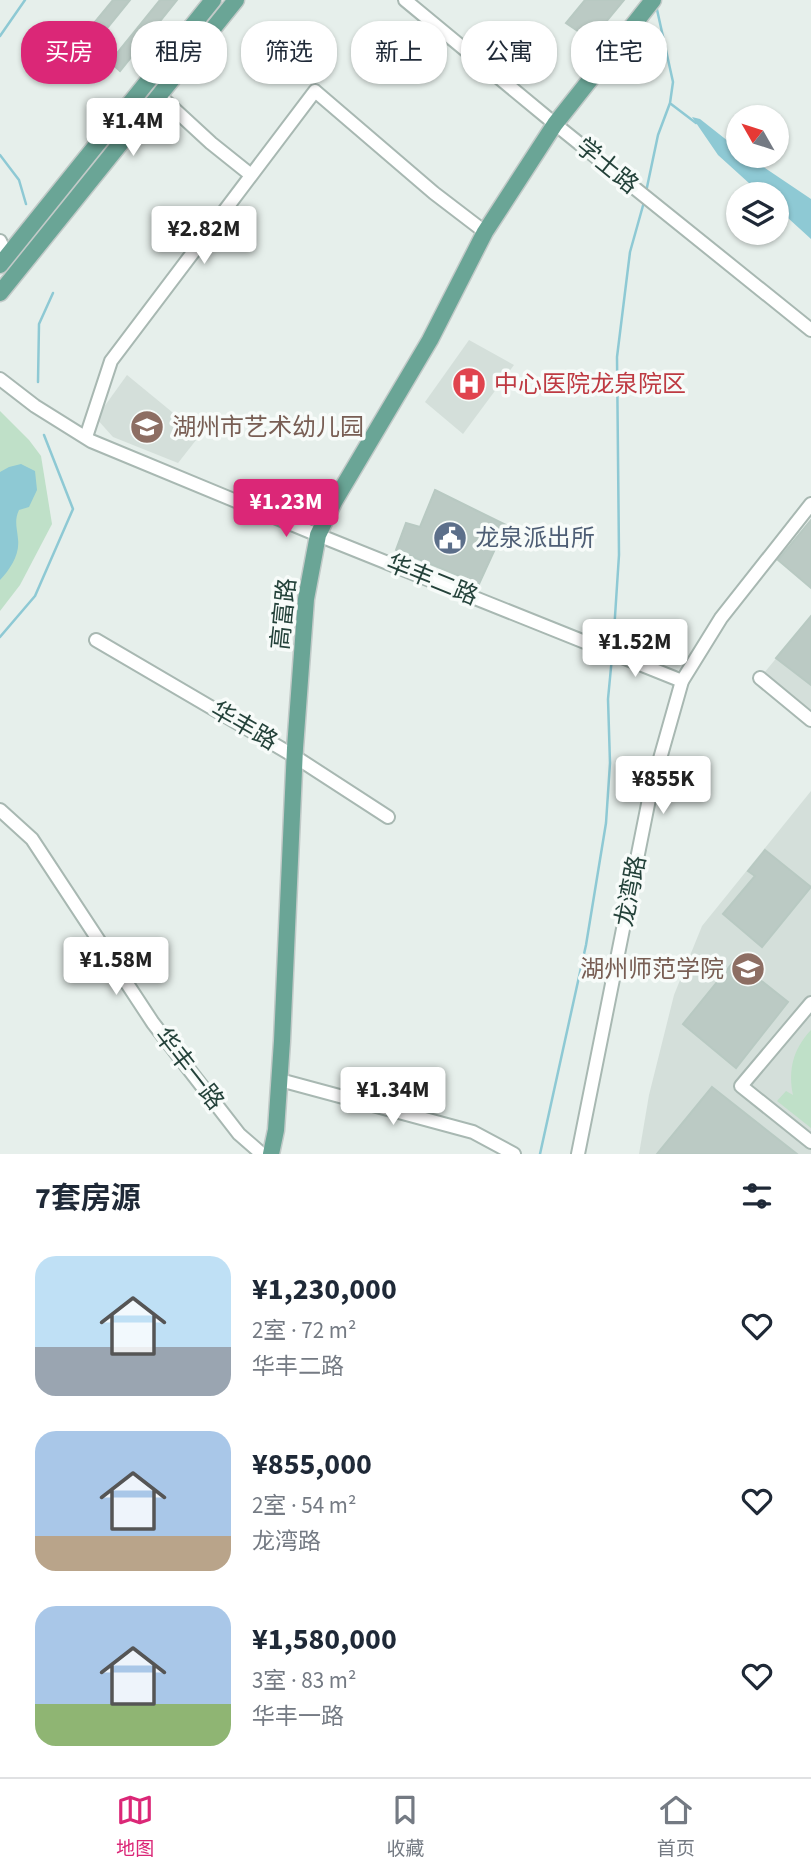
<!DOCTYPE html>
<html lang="zh">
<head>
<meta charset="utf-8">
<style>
  :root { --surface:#fff; --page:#f2f2f3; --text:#1f2937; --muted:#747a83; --line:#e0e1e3; --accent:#db2777 }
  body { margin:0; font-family:"Source Sans 3","Noto Sans SC",sans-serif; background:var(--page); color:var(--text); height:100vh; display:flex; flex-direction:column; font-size:26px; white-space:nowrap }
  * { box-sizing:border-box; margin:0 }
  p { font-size:23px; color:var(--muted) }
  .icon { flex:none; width:38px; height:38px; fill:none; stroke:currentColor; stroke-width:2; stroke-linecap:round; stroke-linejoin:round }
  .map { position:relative; height:1154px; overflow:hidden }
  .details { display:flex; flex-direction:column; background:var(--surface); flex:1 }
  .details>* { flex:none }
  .guide { position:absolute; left:21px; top:21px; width:770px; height:63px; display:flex; gap:14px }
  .needle { width:46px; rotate:309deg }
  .fabs { position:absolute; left:726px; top:105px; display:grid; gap:14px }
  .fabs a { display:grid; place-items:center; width:63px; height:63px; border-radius:50%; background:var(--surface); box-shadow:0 2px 5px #0004; font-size:35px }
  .price { position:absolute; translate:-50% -60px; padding:0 16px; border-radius:7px; background:#fff; color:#222; font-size:23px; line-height:46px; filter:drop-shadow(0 2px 4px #0008) }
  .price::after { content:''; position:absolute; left:50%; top:42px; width:21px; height:16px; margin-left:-10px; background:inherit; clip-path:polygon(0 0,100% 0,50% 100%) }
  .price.selected { background:var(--accent); color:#fff }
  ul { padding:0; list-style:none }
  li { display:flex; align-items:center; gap:21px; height:175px; padding:0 35px }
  li span { display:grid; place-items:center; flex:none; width:196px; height:140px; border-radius:21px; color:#555 }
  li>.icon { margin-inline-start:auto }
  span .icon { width:84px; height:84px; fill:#fffc; stroke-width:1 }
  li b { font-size:30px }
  h2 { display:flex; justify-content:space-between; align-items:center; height:84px; padding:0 35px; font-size:30px }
  .pill { padding:0 24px; border-radius:28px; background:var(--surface); box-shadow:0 2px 5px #0004; font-size:24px; line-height:63px }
  .pill.selected { background:var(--accent); color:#fff }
  .tab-bar { display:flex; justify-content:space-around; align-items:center; height:98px; border-top:2px solid var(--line); background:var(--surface); font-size:19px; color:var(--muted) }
  .tab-bar a { display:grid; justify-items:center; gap:4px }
  .tab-bar .selected { color:var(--accent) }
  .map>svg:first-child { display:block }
</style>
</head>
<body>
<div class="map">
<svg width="811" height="1154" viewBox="0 0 811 1154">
  <rect width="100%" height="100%" fill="#e6efeb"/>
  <g fill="#d4dfda">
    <polygon points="469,340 514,365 463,434 425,402"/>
    <polygon points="127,375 200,435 178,463 113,437 96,418"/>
    <polygon points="811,616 811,720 760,678"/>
    <polygon points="811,791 811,1154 639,1154 649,1095 674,995 702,926"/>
  </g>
  <g fill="#bfe0c8">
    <polygon points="0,411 29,440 41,456 52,524 20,585 0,611"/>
    <path d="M811 1030V1128L777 1101 786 1091 793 1095C788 1070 793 1049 811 1030Z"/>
  </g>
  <g fill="#8ec9d4">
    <polygon points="692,117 700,119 738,149 738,156 747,156 811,199 811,239 777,208 777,194 761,194 718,155"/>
    <path d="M21 464 35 471 37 490 29 507 19 510C14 520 17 528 18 539 20 555 10 569 0 580V472L9 467Z"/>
  </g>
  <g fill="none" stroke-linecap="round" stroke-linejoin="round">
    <g stroke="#8ec9d4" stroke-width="2.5">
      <polyline points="0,36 25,0"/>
      <polyline points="671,104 696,123"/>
      <polyline points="0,155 19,180 26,204"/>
      <polyline points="646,192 658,135 670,103 673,82 656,5"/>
      <polyline points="38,382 39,324 53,293"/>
      <polyline points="0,637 35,596 73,509 44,435"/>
      <polyline points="613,647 619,555 617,357 630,252 644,202"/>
      <polyline points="540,1154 586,945 606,823 610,763 608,699 612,657"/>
    </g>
  </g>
  <g fill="#bbcac4" stroke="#b8c9c2" stroke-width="2">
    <polygon points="113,0 130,0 91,48 81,39"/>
    <polygon points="160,0 177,0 120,71 110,62"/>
    <polygon points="585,0 624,0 591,40 566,23"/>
    <polygon points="435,490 506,525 479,584 396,550 406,523 420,527"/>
    <polygon points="811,520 811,588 778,560"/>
    <polygon points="811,616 811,685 776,658"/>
    <polygon points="765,850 811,887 762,947 723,914 755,876 748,871"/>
    <polygon points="735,960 788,1002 736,1068 683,1024"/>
    <polygon points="712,1087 797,1154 657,1154"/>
  </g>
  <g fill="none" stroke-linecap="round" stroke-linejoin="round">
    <g stroke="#a8b8b2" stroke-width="16">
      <g id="minor">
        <polyline points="405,0 555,124 811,330"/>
        <polyline points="160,96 211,143 251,175"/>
        <polyline points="0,241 7,256"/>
        <polyline points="0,379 35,406 91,441 318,535 682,681"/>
        <polyline points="86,437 111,361 315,91 434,193 485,232"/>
        <polyline points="96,640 294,756 388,817"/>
        <polyline points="760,678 811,720"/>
        <polyline points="0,810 32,839 153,1023 239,1134 262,1154"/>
        <polyline points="811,1003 741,1086 811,1142"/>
        <polyline points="280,1080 473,1132 514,1154"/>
        <polyline points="578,1154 650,794 682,681 721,618 811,504"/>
      </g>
    </g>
    <g stroke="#c2cac8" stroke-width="19">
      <g id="major">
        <polyline points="0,265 213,0"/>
        <polyline points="0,293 236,0"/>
        <polyline points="271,1154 276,1130 282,1041 295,748 306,599 318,535 334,502 430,340 485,232 555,124 653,0"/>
      </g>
    </g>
    <use href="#minor" stroke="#fff" stroke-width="12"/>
    <use href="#major" stroke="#6aa596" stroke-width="16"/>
  </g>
  <defs>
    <g id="hospital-disc" transform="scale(1.75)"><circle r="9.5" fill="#e0444e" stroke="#f7fbf9"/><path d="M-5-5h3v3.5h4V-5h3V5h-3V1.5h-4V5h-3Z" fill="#fff"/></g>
    <g id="school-disc" transform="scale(1.75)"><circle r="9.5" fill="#8d6e63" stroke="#f7fbf9"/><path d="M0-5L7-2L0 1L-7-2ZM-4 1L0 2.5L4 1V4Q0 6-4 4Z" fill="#fff"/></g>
    <g id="civic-disc" transform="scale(1.75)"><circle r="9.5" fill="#5c6f8a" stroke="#f7fbf9"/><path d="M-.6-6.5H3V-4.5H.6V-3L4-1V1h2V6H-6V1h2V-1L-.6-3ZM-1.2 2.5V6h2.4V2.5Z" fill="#fff"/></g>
    <g id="university-disc" transform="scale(1.75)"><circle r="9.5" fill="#8d6e63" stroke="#f7fbf9"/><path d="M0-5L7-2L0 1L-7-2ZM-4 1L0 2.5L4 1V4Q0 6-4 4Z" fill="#fff"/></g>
  </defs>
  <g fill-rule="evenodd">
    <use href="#hospital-disc" x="469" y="384"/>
    <use href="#school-disc" x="147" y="427"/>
    <use href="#civic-disc" x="450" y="538"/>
    <use href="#university-disc" x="748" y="969"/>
  </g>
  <g text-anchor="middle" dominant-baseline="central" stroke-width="7" stroke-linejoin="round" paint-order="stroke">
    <g font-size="24" fill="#24423a" stroke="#f7fbf9">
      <text transform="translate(607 166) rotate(39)">学士路</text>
      <text transform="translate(432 580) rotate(22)">华丰二路</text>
      <text transform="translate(284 614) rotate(-84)">高富路</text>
      <text transform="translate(244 726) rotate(30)">华丰路</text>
      <text transform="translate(631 891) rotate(-79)">龙湾路</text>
      <text transform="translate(189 1069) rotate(52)">华丰一路</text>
    </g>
    <g font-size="24" fill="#be3a42" stroke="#f7fbf9" text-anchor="start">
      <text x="494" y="384">中心医院龙泉院区</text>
    </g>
    <g font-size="24" fill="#785e54" stroke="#f7fbf9" text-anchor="start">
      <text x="172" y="427">湖州市艺术幼儿园</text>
      <text x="724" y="969" text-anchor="end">湖州师范学院</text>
    </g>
    <g font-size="24" fill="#4e5e75" stroke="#f7fbf9" text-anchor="start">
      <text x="475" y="538">龙泉派出所</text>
    </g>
  </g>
</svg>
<div class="fabs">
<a><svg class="needle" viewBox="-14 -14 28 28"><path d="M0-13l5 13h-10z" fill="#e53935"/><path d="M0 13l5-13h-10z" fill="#747a83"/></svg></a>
<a><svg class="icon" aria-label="layers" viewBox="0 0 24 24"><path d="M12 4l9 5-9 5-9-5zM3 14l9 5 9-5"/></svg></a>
</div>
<b class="price" style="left:133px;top:158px">¥1.4M</b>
<b class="price" style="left:204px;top:266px">¥2.82M</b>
<b class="price selected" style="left:286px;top:539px">¥1.23M</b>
<b class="price" style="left:635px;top:679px">¥1.52M</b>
<b class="price" style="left:663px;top:816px">¥855K</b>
<b class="price" style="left:116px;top:997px">¥1.58M</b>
<b class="price" style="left:393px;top:1127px">¥1.34M</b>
<div class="guide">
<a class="pill selected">买房</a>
<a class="pill">租房</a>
<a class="pill">筛选</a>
<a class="pill">新上</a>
<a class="pill">公寓</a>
<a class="pill">住宅</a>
</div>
</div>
<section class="details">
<h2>7套房源<svg class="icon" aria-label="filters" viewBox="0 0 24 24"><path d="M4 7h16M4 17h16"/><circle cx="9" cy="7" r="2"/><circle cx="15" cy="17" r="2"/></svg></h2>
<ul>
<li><span style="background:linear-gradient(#bfe0f5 65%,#9aa5b1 0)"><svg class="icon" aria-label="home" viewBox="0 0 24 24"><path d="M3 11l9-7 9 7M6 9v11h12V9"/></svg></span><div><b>¥1,230,000</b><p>2室 · 72 m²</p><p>华丰二路</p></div><svg class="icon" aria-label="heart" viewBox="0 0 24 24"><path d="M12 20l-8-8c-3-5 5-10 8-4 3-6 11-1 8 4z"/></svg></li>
<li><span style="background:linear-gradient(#a9c7e8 75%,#b9a48a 0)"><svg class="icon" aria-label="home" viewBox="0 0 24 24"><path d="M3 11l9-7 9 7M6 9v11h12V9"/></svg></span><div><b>¥855,000</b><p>2室 · 54 m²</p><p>龙湾路</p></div><svg class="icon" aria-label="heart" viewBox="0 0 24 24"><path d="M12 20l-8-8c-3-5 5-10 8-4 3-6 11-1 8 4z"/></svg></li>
<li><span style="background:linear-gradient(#a9c7e8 70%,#8fb573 0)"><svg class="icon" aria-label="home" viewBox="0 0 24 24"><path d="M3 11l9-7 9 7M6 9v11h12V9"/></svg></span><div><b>¥1,580,000</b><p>3室 · 83 m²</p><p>华丰一路</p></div><svg class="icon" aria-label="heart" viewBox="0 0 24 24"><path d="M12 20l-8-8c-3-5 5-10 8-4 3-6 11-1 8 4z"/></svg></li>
</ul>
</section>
<nav class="tab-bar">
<a class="selected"><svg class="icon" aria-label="map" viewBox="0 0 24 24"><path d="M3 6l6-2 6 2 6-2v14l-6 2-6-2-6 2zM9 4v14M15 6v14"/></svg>地图</a>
<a><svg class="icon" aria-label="saved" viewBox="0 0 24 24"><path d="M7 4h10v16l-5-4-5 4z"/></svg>收藏</a>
<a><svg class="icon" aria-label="home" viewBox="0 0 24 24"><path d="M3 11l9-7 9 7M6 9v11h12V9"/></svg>首页</a>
</nav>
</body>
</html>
